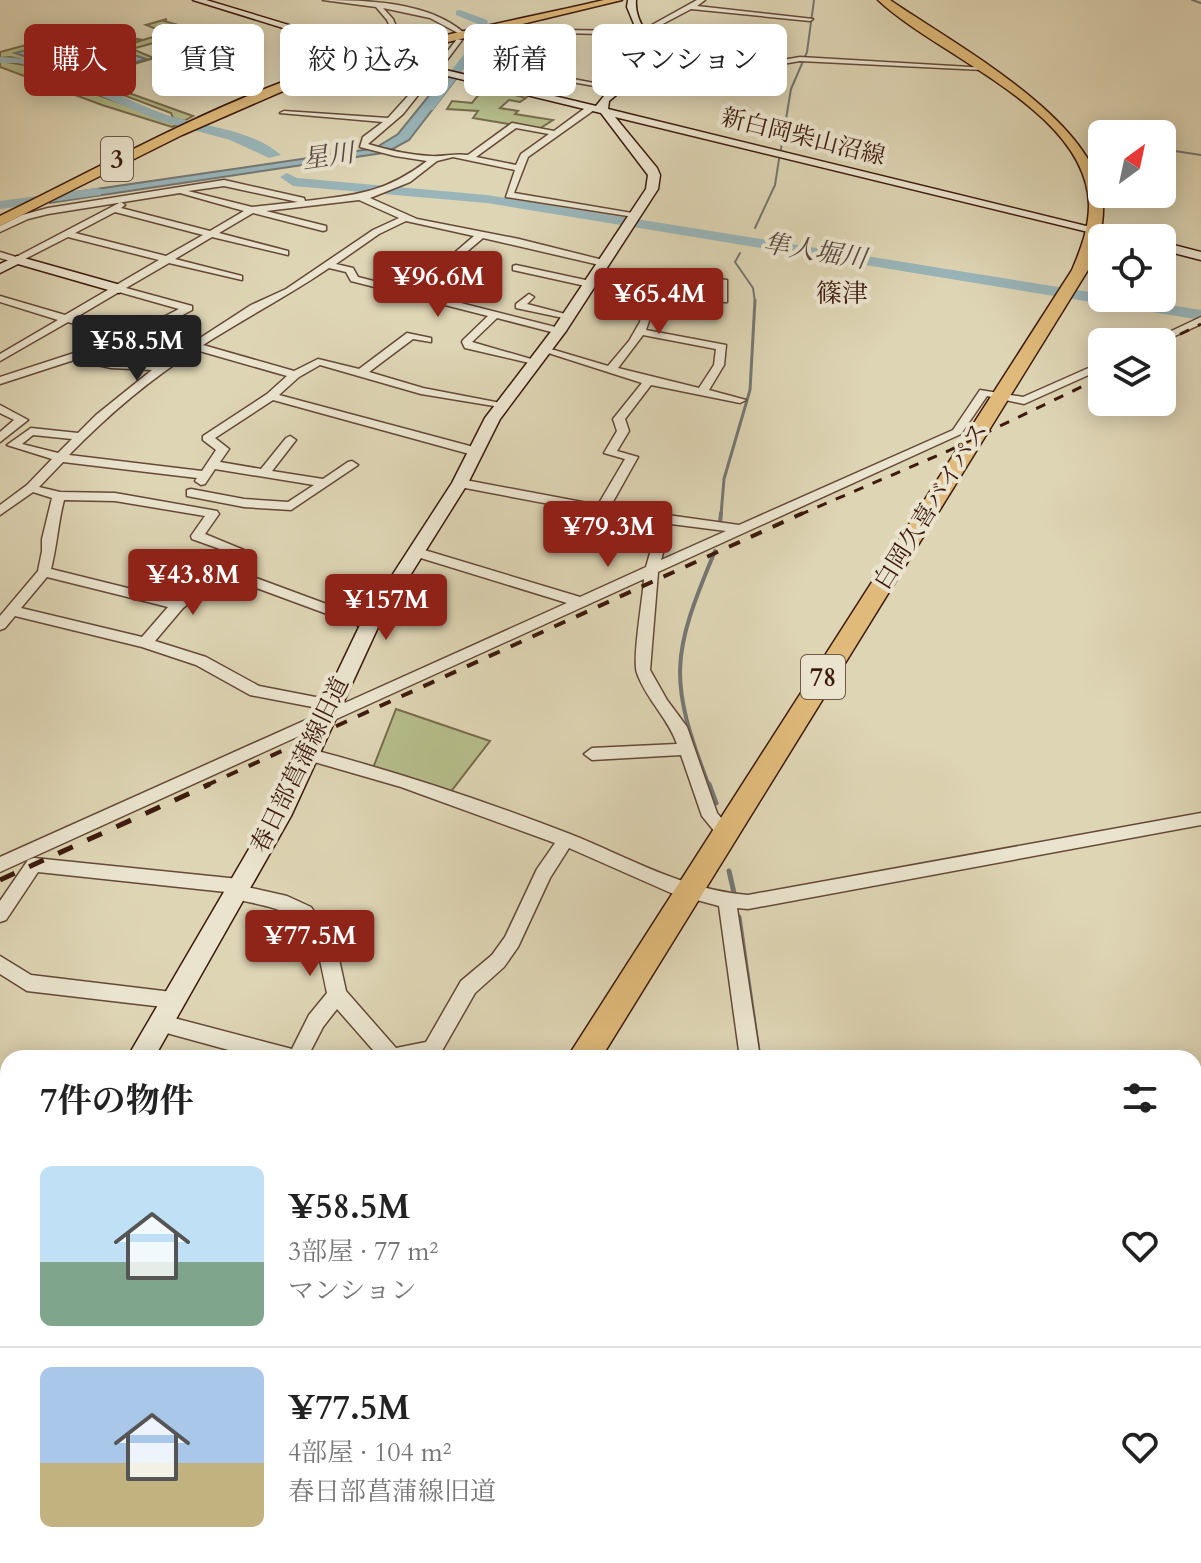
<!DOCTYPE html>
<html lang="ja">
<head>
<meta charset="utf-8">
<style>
  :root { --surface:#fff; --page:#f2f2f2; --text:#222; --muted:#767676; --line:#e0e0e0; --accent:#8f2418 }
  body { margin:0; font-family:Cardo,"Noto Serif JP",serif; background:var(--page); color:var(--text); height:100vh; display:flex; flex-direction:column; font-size:30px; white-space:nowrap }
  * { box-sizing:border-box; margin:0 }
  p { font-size:26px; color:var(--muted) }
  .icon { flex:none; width:44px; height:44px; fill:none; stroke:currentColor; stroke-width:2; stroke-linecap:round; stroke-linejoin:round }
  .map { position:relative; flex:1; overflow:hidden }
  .side { position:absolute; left:0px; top:1050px; width:1202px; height:514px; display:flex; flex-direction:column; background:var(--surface); border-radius:24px 24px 0 0; box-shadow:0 4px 20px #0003 }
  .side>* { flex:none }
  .banner { position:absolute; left:24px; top:24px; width:800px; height:72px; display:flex; gap:16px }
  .needle { width:52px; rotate:33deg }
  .buttons { position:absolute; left:1088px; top:120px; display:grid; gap:16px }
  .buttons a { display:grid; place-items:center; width:88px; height:88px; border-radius:12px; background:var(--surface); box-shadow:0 4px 20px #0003; font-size:40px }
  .price { position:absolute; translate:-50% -68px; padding:0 18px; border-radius:8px; background:var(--accent); color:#fff; font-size:26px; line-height:52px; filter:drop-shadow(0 2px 4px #0008) }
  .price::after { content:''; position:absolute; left:50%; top:48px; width:24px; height:18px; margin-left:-12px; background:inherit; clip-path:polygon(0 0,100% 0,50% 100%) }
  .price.on { background:#222; color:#fff }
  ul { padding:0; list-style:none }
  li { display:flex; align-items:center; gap:24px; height:200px; padding:0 40px }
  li+li { border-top:2px solid var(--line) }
  li span { display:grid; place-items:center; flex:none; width:224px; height:160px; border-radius:12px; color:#555 }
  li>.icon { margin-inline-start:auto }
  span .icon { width:96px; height:96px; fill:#fffc; stroke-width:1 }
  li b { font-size:34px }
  h2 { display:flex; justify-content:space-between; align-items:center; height:96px; padding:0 40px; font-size:34px }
  .tag { padding:0 28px; border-radius:12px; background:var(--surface); box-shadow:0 4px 20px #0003; font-size:28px; line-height:72px }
  .tag.on { background:var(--accent); color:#fff }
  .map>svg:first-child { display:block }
</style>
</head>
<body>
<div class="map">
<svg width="1201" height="1563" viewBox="0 0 1201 1563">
  <rect width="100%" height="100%" fill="#ded5b4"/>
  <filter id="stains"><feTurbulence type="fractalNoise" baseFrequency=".0025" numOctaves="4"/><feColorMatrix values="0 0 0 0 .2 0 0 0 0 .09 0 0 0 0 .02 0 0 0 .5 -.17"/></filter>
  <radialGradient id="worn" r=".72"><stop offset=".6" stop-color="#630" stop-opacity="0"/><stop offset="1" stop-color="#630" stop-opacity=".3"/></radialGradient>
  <g fill="#b5bc8a" stroke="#796b4c" stroke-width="2">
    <polygon points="167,19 164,21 209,34 165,47 153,43 132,49 154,58 87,78 193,116 184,121 173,118 171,113 44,65 10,57 0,58 0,52 78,31 109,42 117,40 129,45 140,41 133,38 143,40 167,33 146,25"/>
    <polygon points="0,61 31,66 81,89 179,124 172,127 102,105 0,67"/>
    <polygon points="485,87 526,98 520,102 509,100 500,108 518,111 515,114 553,120 539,129 473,118 478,111 447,109 452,101 472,103"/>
    <polygon points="396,709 490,741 449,794 373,768"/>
  </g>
  <g fill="#99b5b9" stroke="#747774" stroke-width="2">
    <polygon points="79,36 146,59 88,77 15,53"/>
    <polygon points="444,77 456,79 409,140 389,151 377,147 398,134"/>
    <polygon points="370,149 383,153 49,203 69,193"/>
  </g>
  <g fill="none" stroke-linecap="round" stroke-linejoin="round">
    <polygon stroke="#6b6863" stroke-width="2" points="79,44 109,55 111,60 88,68 56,55 58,50"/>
    <g stroke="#747774" stroke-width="2">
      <polyline points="1192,0 1201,3"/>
      <polyline points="781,149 791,89 807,52 814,0"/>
      <polyline points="1162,149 1201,155"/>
      <polyline points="755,228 775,185 779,159"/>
      <polyline points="740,253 735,262 753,288 755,302"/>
    </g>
    <polyline stroke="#747774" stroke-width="3" points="721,515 724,479 750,390 755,300"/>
    <g stroke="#747774" stroke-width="4">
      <polyline points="720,523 721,513"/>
      <path d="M709 786C668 679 671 656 715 551"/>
    </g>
    <g stroke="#747774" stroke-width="5">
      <polyline points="709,784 716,803"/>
      <polyline points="729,871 734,893"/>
      <polyline points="739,917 759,1058"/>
    </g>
    <polyline stroke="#747774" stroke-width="6" points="634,1563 637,1556"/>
    <g fill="#99b5b9" fill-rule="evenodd">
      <polygon points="460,10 487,20 490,34 433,110 425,110 425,104 480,34 478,24 456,15 456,11"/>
      <path d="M0 57C57 57 111 95 164 114 201 127 250 128 281 155L269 158 230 140 157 120 36 68 18 63H0Z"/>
      <polygon points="287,173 297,178 487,195 1102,294 1102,298 1126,298 1201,310 1201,320 487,203 293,186 280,177"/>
      <polygon points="96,188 101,189 101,195 0,209 0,201"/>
    </g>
    <g stroke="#654937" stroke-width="3">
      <g id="street">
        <path d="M323 0C367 0 428 2 463 32L458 33 430 18 383 8 393 19 400 36 391 48 393 51 390 53 384 48 394 36 387 20 376 7Z"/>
        <polygon points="697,0 705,0 697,6 813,19 810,21 691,9 642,35 560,33 557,53 562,77 621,88 617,90 555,79 551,53 555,30 641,31"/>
        <polygon points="457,39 462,40 438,72 432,72"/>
        <polygon points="648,57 753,65 800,57 987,68 983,70 800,61 753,69 646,60"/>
        <path d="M391 67 414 68 434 75 403 114 368 144C388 150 409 155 430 156 444 157 454 153 468 155L512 123 554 131 588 106H594V110L528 157 514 193 638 214 634 217 506 197 515 170 453 157 437 161 410 182 370 198 417 219 519 239 607 261V265L604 266 483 238 450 266 475 273 449 300 563 329 564 331 559 334 497 318 472 342 538 361V365L465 348 462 342 463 340 488 316 351 281 346 272 329 268C288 296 245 318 203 345L294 371 318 359 359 369 407 333 431 338V342L413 339 369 372 423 388 506 404V408L421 394 320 365 299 377 279 395 481 449V455H473L273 400 215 438 229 449 220 462 261 469 286 438 290 436 296 440 272 471 323 479 348 462 352 461 358 465 291 510 244 507 187 496V490L191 489 244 499 288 502 314 485 215 469 205 484 201 485 195 481 197 478 63 462 39 487 60 492 115 493 217 511 219 514 205 534 251 553 232 569 375 622 377 625 370 630 365 628 224 576 183 608 155 641 206 657 259 686 331 700 336 701 338 706 567 603 411 555V549H421L580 597 646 567 659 522 602 514 460 487 454 483 460 479 598 505 625 459 604 453 617 431 613 419 642 383 539 350 544 347 608 366 629 341 640 322 648 286H654L656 294 718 297 719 284 686 281 674 285 598 276 593 273 595 271 673 279 685 275 727 280V302L656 300 646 330 726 345 724 365 709 390 746 400 740 403 651 385 625 419 629 431 617 451 638 457 610 507 739 525 953 430 980 390 1023 397 1102 362V369L1024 404 987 396 961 434 658 572 650 670 667 700 687 727 717 813 733 832 731 837H719L702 816 681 755 592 760 584 754 592 748 677 744C668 718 646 699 637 673 632 659 643 598 644 579L0 872V857L328 710 250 695 196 665 142 647 15 616 5 628 0 630V616L38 571 42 551V539L52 498 33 492 0 515V505L27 485 52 459 7 445 31 428 78 433 96 415 152 370 111 368 74 360 0 384V377L120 338 68 322 0 361V354L58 320 0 302V296L65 315 159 260 68 237 17 263 0 258V252L16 257 121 202 125 205 121 208 210 231 244 211 180 193 48 214 28 219 0 232V226L22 215 48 208 224 180 304 198 305 201C356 195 385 193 427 161L395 156 360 147 363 137 383 122 280 113 284 111 388 118 426 76 413 72 388 71ZM516 128 549 134 521 154 516 165 476 157ZM224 186 298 202 252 207 188 191ZM359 200 399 218 373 230 286 289 251 305 160 364 111 362 86 356 135 340 192 310V306L126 288 169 263 242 280V276L175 259 212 237 288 255V251L219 233 253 213 323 231 326 230V226L266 211ZM115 212 203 235 166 256 75 233ZM406 221 474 236 438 267 463 274 440 298 358 277 353 268 336 264 379 234ZM119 292 179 309 130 334 75 318ZM643 335 716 349 714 365 699 388 618 368ZM196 350 287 376 267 394 203 436V440L216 450 202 471 69 455C108 415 149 380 196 350ZM33 435 72 439 58 453 22 444ZM64 500 115 501 205 516 191 536 192 539 234 554 176 600 51 569C57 546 58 523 64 500ZM671 524 726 531 661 560ZM47 577 168 607 142 637 21 608Z"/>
        <polygon points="516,265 590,281 595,284 590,287 513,270 513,266"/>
        <polygon points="529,294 534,297 527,304 573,316 568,319 516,308 516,304"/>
        <polygon points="1201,317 1201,324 1162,342 1148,342"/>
        <polygon points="0,405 28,420 0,442 0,432 14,420 0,413"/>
        <path d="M310 749C398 772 485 801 570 834 630 858 683 890 748 895L1201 813V825L748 909 737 908 760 1058H740L719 906 671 893 569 848 550 878 518 947 504 967 475 993 439 1056 435 1058H380L337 1009 323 1027 307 1058H258L152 1029 149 1023 152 1017 159 1014 292 1049 309 1015 327 993C312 917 310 915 235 899L229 897 226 892 38 872 6 920 0 922V901L28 860 34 858 239 879 245 881 247 887 287 896 311 907 335 941 346 991 396 1048 426 1042 461 981 492 955 505 937 537 869 555 843 401 787 304 759 302 755 304 751Z"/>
        <polygon points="0,956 31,975 172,992 179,994 181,1000 179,1006 172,1008 27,991 0,974"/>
        <polygon points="62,1556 90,1556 87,1563 59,1563"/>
        <rect x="373" y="1556" width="26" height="7"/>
        <polygon points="608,1556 634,1556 632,1563 606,1563"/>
      </g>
    </g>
    <g stroke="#3d1a0d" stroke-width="3">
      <g id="secondary">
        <path d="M193 0H206L408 61 596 106 608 91 642 62 644 48 627 7 628 0H636C634 21 651 35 654 55L645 71 609 101 608 109 1135 238H1113L615 117 657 168 660 175 658 189 566 331 500 419 468 483 379 625 291 816 154 1058H127L270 813 360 625 452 483 485 418 553 329 646 189 648 175 601 113 402 65Z"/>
        <polygon points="1162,242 1201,252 1201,260 1162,250"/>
        <polygon points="17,256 124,286 126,289 119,293 18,264 0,273 0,264"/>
        <polygon points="8,1269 8,1310 0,1313 0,1272"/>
      </g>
    </g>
    <g stroke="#3d1a0d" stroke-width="3">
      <g id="primary">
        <path d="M604 0H622L411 51 290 88 182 135 0 226V216C93 171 183 120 280 83 384 44 496 25 604 0Z"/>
        <path d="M878 0H890C952 43 1101 122 1103 205 1104 229 1096 249 1088 270L601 1058H567L1072 270C1081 249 1089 228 1089 205 1087 110 937 56 878 0Z"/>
        <polygon points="246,1556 289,1556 286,1563 243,1563"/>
      </g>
    </g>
    <use href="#street" fill="#eae4ce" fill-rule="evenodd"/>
    <use href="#secondary" fill="#eae4ce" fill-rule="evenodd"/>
    <use href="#primary" fill="#dfba7a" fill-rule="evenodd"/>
    <g stroke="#3d1a0d" stroke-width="3" stroke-dasharray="10 10" stroke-linecap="butt">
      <polyline points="1162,343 1201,324"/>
      <polyline points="799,515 948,451 1102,377"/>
    </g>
    <polyline stroke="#3d1a0d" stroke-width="4" stroke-dasharray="12 12" stroke-linecap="butt" points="205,786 803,513"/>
    <polyline stroke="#3d1a0d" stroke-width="5" stroke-dasharray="16 16" stroke-linecap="butt" points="0,880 210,784"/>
  </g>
  <g text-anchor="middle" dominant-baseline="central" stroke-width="8" stroke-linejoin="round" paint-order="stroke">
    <g font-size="24" fill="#3d1a0d" stroke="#eae4ce">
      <text transform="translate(803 137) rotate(14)">新白岡柴山沼線</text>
      <text transform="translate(931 506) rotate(-58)">白岡久喜バイパス</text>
      <text transform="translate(300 765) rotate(-64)">春日部菖蒲線旧道</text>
    </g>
    <g font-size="26" font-style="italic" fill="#594841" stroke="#eae4ce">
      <text transform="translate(328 156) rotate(-8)">星川</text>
      <text transform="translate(815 251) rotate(9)">隼人堀川</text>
    </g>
    <g fill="#eae4ce" stroke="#715747" stroke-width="2">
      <rect x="101" y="137" width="32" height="44" rx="6"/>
      <rect x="801" y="655" width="44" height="44" rx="6"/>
    </g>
    <g font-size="26" font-weight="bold" fill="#3d1a0d">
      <text x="117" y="159">3</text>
      <text x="823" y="677">78</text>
    </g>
    <g font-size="26" fill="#3d1a0d" stroke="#eae4ce">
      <text x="842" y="293">篠津</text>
    </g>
  </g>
  <rect width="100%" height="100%" filter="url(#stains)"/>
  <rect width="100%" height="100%" fill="url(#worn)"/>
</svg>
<div class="buttons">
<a><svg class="needle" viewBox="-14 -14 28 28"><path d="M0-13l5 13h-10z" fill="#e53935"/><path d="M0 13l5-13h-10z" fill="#767676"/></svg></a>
<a><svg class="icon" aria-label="locate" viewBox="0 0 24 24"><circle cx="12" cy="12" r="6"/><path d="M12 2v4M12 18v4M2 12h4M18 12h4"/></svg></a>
<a><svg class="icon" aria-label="layers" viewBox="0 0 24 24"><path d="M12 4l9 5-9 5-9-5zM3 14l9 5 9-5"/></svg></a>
</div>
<b class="price" style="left:438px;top:319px">¥96.6M</b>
<b class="price" style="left:659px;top:336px">¥65.4M</b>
<b class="price on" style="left:137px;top:383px">¥58.5M</b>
<b class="price" style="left:608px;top:569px">¥79.3M</b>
<b class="price" style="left:193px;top:617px">¥43.8M</b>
<b class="price" style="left:386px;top:642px">¥157M</b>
<b class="price" style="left:310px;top:978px">¥77.5M</b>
<div class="banner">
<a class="tag on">購入</a>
<a class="tag">賃貸</a>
<a class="tag">絞り込み</a>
<a class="tag">新着</a>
<a class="tag">マンション</a>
</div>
<section class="side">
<h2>7件の物件<svg class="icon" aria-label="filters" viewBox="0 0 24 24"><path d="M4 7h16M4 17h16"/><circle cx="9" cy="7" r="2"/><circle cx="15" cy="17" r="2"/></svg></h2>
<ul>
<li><span style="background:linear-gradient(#bfe0f5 60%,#7fa58c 0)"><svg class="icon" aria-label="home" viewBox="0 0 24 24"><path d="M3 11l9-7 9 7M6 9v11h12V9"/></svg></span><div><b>¥58.5M</b><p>3部屋 · 77 m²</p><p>マンション</p></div><svg class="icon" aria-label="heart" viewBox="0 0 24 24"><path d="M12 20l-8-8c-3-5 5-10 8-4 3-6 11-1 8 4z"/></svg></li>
<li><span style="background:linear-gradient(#a9c7e8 60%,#c2b280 0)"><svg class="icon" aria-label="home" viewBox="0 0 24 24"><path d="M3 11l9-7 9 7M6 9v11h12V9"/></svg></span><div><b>¥77.5M</b><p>4部屋 · 104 m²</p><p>春日部菖蒲線旧道</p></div><svg class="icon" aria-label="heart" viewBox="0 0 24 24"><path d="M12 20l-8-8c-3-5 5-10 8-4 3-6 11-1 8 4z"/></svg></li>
</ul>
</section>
</div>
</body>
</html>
